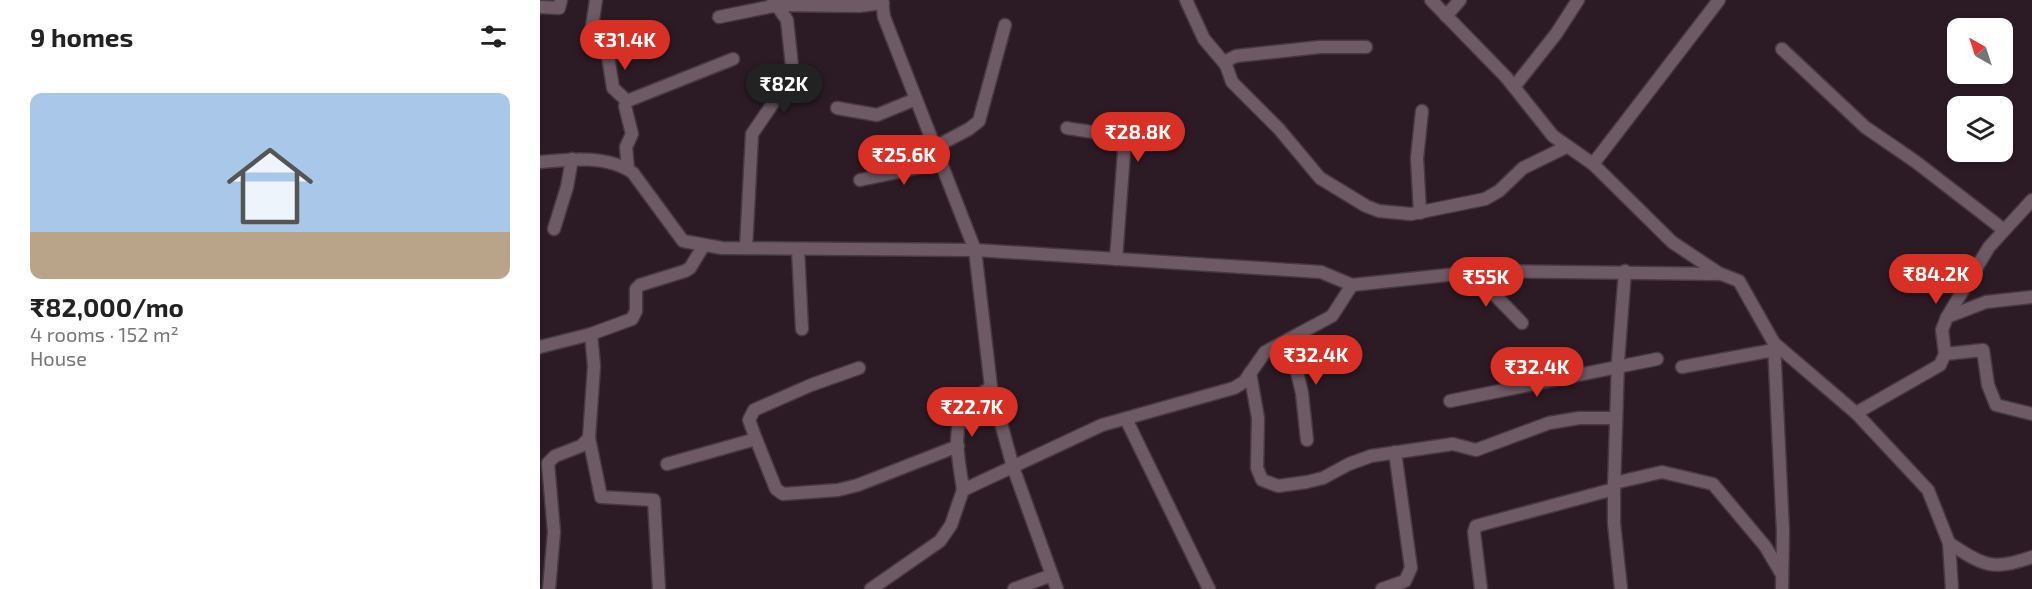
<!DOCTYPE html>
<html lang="en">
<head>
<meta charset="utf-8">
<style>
  :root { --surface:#fff; --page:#f2f2f2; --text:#222; --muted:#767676; --accent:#d93025 }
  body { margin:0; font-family:"Exo 2",sans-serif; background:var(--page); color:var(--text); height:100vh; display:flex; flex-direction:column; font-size:22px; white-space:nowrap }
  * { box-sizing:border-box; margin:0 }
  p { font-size:20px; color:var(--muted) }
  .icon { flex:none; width:33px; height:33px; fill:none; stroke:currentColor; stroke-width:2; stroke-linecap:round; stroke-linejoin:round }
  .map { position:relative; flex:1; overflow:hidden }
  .drawer { display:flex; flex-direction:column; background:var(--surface); width:540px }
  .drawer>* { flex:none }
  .needle { width:39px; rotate:321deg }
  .buttons { position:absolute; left:1407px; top:18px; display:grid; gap:12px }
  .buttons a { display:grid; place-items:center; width:66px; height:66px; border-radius:12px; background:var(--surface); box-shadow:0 3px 9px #0003; font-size:30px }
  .price { position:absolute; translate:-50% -51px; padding:0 14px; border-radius:21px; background:var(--accent); color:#fff; font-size:20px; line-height:39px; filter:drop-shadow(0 2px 3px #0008) }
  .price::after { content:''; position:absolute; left:50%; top:36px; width:18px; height:14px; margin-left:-9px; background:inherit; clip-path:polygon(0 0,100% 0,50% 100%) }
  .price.current { background:#222; color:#fff }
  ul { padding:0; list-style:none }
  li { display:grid; align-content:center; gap:12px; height:318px; padding:0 30px }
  li span { display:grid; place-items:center; height:186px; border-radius:12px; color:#555 }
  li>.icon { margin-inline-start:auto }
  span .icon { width:108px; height:108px; fill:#fffc; stroke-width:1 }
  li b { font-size:26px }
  h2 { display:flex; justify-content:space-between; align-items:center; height:72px; padding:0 30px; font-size:26px }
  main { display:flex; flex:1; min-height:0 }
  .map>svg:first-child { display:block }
</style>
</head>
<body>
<main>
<section class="drawer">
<h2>9 homes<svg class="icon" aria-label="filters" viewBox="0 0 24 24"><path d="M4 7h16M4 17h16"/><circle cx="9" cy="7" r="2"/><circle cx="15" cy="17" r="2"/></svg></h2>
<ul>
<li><span style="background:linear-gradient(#a9c7e8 75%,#b9a48a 0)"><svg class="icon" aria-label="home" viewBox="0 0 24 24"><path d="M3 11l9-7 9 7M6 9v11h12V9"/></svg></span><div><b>₹82,000/mo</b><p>4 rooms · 152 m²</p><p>House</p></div></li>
</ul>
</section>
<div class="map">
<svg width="1492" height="589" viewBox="0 0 1492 589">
  <rect width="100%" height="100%" fill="#2c1b25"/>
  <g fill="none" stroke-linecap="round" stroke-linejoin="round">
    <g stroke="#463941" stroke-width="15">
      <g id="minor">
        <polyline points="56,0 50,40 52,44 67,50 105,44"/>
        <polyline points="342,0 344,17 435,250 451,387 473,467 517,589"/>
        <polyline points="646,0 664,39 686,65"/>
        <polyline points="891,0 966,77 1013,136 1053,164 1132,242 1180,274"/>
        <polyline points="0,7 19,8 21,0"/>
        <polyline points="906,16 920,0"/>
        <polyline points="179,17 238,5 319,6 343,3"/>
        <polyline points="826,47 780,47 696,56 688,60 686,65 692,82 739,129 780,178 826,206 839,211 871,214 945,199 959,191 983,168 1026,147"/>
        <polyline points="1242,49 1325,127 1376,162 1464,230"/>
        <polyline points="67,50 73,88 87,101"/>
        <polyline points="974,87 1016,34 1038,0"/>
        <polyline points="297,108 337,115 376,99"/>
        <path d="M527 128C545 132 578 131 584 152L576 259"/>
        <polyline points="395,147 429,129 439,121 465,25"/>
        <path d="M0 162C29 159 69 155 93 173L143 241 182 248 435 250 781 272 812 285 945 271 1181 274 1199 281 1234 343 1316 413 1388 490 1409 543 1412 589"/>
        <polyline points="1053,164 1179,0"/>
        <polyline points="88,169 86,147 92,134 85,106 87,101 193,59"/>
        <polyline points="320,180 401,163"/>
        <polyline points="880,213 877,158 882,111"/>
        <polyline points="14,229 27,187 32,159"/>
        <polyline points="206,248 212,134 240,93 252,66 247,20 233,0"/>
        <polyline points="258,249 262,329"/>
        <polyline points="943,271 950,290 982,323"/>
        <polyline points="1407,317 1446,302 1492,297"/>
        <polyline points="749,339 762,393 767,440"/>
        <polyline points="1234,343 1243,532 1242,589"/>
        <polyline points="0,347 51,334 92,319 96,311 96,289 100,285 145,271 150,268 164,245"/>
        <polyline points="1405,354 1443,350 1448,385 1456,405 1492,414"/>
        <polyline points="1142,367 1234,350"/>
        <polyline points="710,373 718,418 717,468 722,480 738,486 767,482 783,478 809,464 831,456 913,444 936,450 1009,423 1039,418 1076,418"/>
        <polyline points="910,401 1117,359"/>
        <polyline points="1316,413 1400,365 1405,354 1402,330 1407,317 1449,247 1492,200"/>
        <polyline points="586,419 669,589"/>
        <polyline points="49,438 61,497 114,500 119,589"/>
        <polyline points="216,439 209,420 214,410 271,385 319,368"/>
        <polyline points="127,464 216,439 236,489 243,494 298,490 318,485 418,446"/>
        <polyline points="1074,483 1122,472 1173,484 1225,546 1241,573"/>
        <path d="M423 490C420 464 410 431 426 407 431 399 443 393 451 387"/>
        <path d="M1409 543C1444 566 1452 571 1492 557"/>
        <polyline points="9,589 14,532 8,463 15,456 41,446 49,438 54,366 51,334"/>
        <polyline points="331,589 400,541 411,525 423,490 562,425 694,388 704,382 725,352 792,316 812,285"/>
        <polyline points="474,589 512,575"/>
        <polyline points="842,589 865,581 871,568 855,452"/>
        <polyline points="941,589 934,532 936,526 1074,489"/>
        <polyline points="1081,589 1074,523 1074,489 1078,361 1085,271"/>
      </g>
    </g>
    <use href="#minor" stroke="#6e5a65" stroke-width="12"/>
  </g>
</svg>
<div class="buttons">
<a><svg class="needle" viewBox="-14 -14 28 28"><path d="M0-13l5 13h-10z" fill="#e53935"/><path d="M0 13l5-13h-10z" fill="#767676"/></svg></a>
<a><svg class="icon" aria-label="layers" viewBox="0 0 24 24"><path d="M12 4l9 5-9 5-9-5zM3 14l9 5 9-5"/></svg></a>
</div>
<b class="price" style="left:85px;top:71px">₹31.4K</b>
<b class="price current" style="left:244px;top:115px">₹82K</b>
<b class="price" style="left:598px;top:163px">₹28.8K</b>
<b class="price" style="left:364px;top:186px">₹25.6K</b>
<b class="price" style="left:1396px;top:305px">₹84.2K</b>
<b class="price" style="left:946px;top:308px">₹55K</b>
<b class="price" style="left:776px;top:386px">₹32.4K</b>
<b class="price" style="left:997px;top:398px">₹32.4K</b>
<b class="price" style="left:432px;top:438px">₹22.7K</b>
</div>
</main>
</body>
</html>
